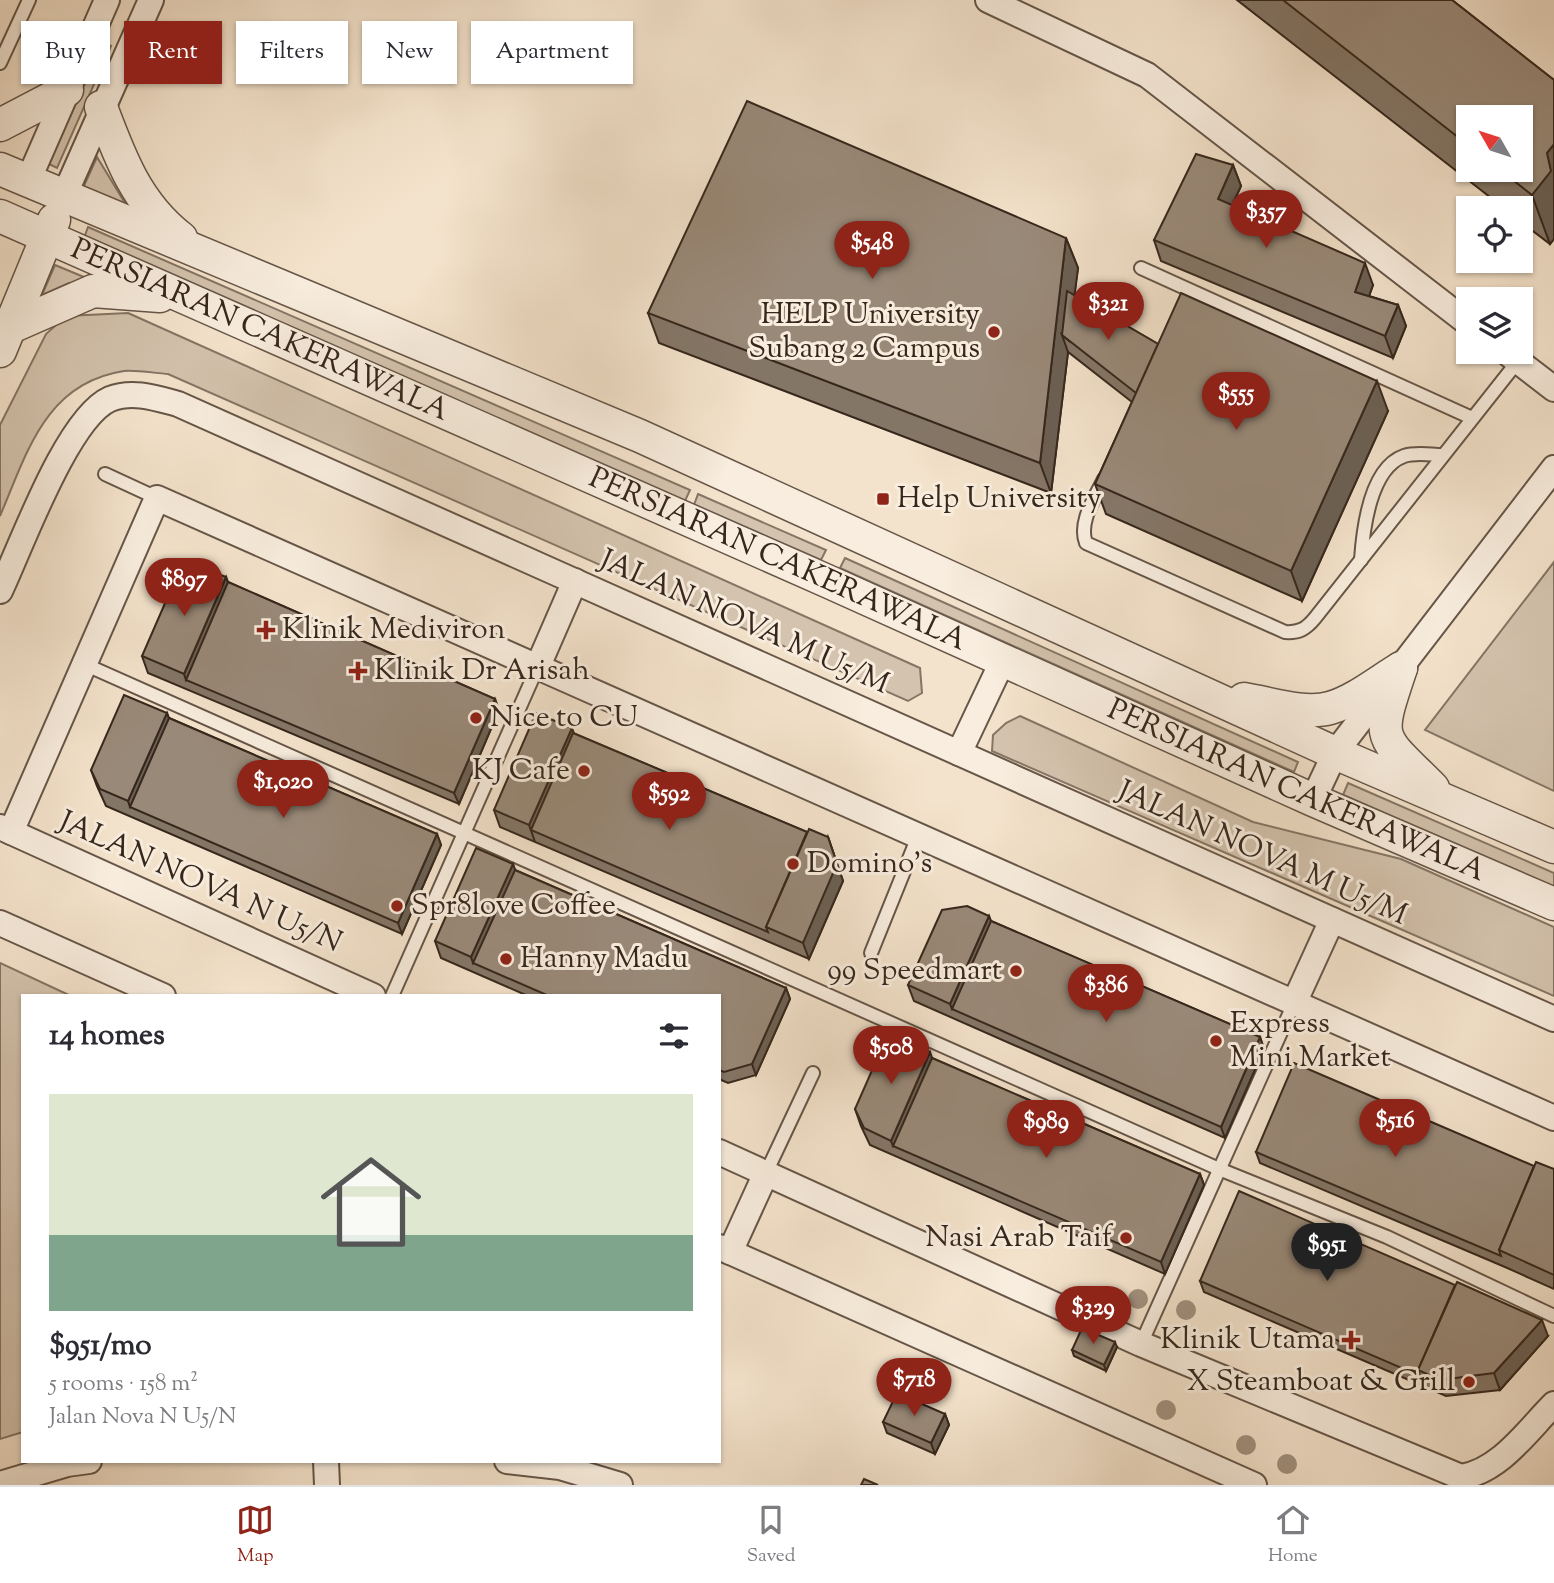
<!DOCTYPE html>
<html lang="en">
<head>
<meta charset="utf-8">
<style>
  :root { --surface:#fff; --page:#f2f2f3; --text:#2b2b33; --muted:#7c7c81; --line:#e1e1e2; --accent:#8f2418 }
  body { margin:0; font-family:"Sorts Mill Goudy",serif; background:var(--page); color:var(--text); height:100vh; display:flex; flex-direction:column; font-size:26px; white-space:nowrap }
  * { box-sizing:border-box; margin:0 }
  p { font-size:23px; color:var(--muted) }
  .icon { flex:none; width:38px; height:38px; fill:none; stroke:currentColor; stroke-width:2; stroke-linecap:round; stroke-linejoin:round }
  .map { position:relative; flex:1; overflow:hidden }
  .sheet { position:absolute; left:21px; top:994px; width:700px; height:469px; display:flex; flex-direction:column; background:var(--surface); border-radius:0px; box-shadow:0 2px 5px #0004 }
  .sheet>* { flex:none }
  .top-card { position:absolute; left:21px; top:21px; width:700px; height:63px; display:flex; gap:14px }
  .needle { width:46px; rotate:309deg }
  .fabs { position:absolute; left:1456px; top:105px; display:grid; gap:14px }
  .fabs a { display:grid; place-items:center; width:77px; height:77px; border-radius:0px; background:var(--surface); box-shadow:0 2px 5px #0004; font-size:35px }
  .price { position:absolute; translate:-50% -60px; padding:0 16px; border-radius:24px; background:var(--accent); color:#fff; font-size:23px; line-height:46px; filter:drop-shadow(0 2px 4px #0008) }
  .price::after { content:''; position:absolute; left:50%; top:42px; width:21px; height:16px; margin-left:-10px; background:inherit; clip-path:polygon(0 0,100% 0,50% 100%) }
  .price.current { background:#222; color:#fff }
  ul { padding:0; list-style:none }
  li { display:grid; align-content:center; gap:14px; height:371px; padding:0 28px }
  li span { display:grid; place-items:center; height:217px; border-radius:0px; color:#555 }
  li>.icon { margin-inline-start:auto }
  span .icon { width:126px; height:126px; fill:#fffc; stroke-width:1 }
  li b { font-size:30px }
  h2 { display:flex; justify-content:space-between; align-items:center; height:84px; padding:0 28px; font-size:30px }
  .pill { padding:0 24px; border-radius:0px; background:var(--surface); box-shadow:0 2px 5px #0004; font-size:24px; line-height:63px }
  .pill.current { background:var(--accent); color:#fff }
  .dock { display:flex; justify-content:space-around; align-items:center; height:98px; border-top:2px solid var(--line); background:var(--surface); font-size:19px; color:var(--muted) }
  .dock a { display:grid; justify-items:center; gap:4px }
  .dock .current { color:var(--accent) }
  .map>svg:first-child { display:block }
</style>
</head>
<body>
<div class="map">
<svg width="1554" height="1485" viewBox="0 0 1554 1485">
  <rect width="100%" height="100%" fill="#f4e3cc"/>
  <filter id="stains"><feTurbulence type="fractalNoise" baseFrequency=".00286" numOctaves="4"/><feColorMatrix values="0 0 0 0 .2 0 0 0 0 .09 0 0 0 0 .02 0 0 0 .5 -.17"/></filter>
  <radialGradient id="worn" r=".72"><stop offset=".6" stop-color="#630" stop-opacity="0"/><stop offset="1" stop-color="#630" stop-opacity=".3"/></radialGradient>
  <g fill="#d4c3ae" stroke="#857565" stroke-width="2">
    <polygon points="103,42 111,46 57,168 49,164"/>
    <polygon points="97,157 128,208 83,188"/>
    <polygon points="88,227 690,490 685,501 84,238"/>
    <polygon points="55,265 96,282 69,283 42,295"/>
    <path d="M128 313 920 668 922 693 908 701 168 374C154 373 137 370 124 371 45 383 27 453 0 516V425L46 334 66 316Z"/>
    <polygon points="698,494 826,550 821,560 694,505"/>
    <polygon points="845,558 1298,762 1294,772 840,568"/>
    <polygon points="1554,562 1554,791 1425,730"/>
    <polygon points="1020,716 1253,822 1401,859 1554,927 1554,996 992,751 993,735 1006,723"/>
    <polygon points="1348,783 1554,873 1554,888 1343,795"/>
    <polygon points="0,963 71,996 23,996 23,1432 0,1439"/>
  </g>
  <g fill="none" stroke-linecap="round" stroke-linejoin="round">
    <g stroke="#665648" stroke-width="16">
      <g id="service">
        <polyline points="0,63 29,0"/>
        <polyline points="1141,268 1472,418"/>
        <polyline points="105,474 157,498"/>
        <path d="M1104 479C1095 498 1078 522 1086 543L1285 632C1299 633 1306 629 1315 618L1518 361"/>
        <path d="M1361 560C1363 530 1370 468 1404 456 1416 452 1431 455 1443 455"/>
        <polyline points="84,664 1219,1169 1387,1237 1554,1316"/>
        <polyline points="871,953 919,834"/>
        <polyline points="392,996 538,666"/>
        <polyline points="766,1173 813,1073"/>
        <polyline points="1141,1344 1295,1001"/>
      </g>
    </g>
    <g stroke="#665648" stroke-width="28">
      <g id="minor">
        <polyline points="988,0 1147,75 1468,323"/>
        <polyline points="28,181 107,0"/>
        <polyline points="64,196 151,0"/>
        <polyline points="1506,352 1554,389"/>
        <path d="M0 591C21 547 67 418 110 399 133 390 156 398 178 404L1554 1019"/>
        <polyline points="538,666 575,581"/>
        <polyline points="959,753 1003,660"/>
        <polyline points="1313,800 1335,753 1554,468"/>
        <polyline points="0,827 373,996"/>
        <polyline points="11,832 157,498 1554,1118"/>
        <polyline points="0,923 163,996"/>
        <polyline points="1295,1001 1332,920"/>
        <path d="M719 1152 1141 1344 1461 1477C1500 1471 1527 1431 1554 1404"/>
        <polyline points="719,1247 1254,1485"/>
        <polyline points="730,1252 766,1173"/>
        <polyline points="326,1461 327,1485"/>
        <polyline points="507,1461 560,1467 620,1485"/>
        <polyline points="0,1484 67,1464 89,1461"/>
      </g>
    </g>
    <g stroke="#665648" stroke-width="35">
      <g id="tertiary">
        <path d="M101 107C120 158 137 204 181 238"/>
        <polyline points="0,125 67,90"/>
        <polyline points="0,169 640,436 1335,753 1554,847"/>
        <path id="s1" d="M0 216 827 581 1313 800 1554 904"/>
        <polyline points="11,327 93,291 160,296"/>
        <polyline points="0,351 54,220"/>
        <path d="M1401 668C1376 743 1378 733 1433 788"/>
        <path d="M1244 699C1269 703 1304 715 1330 708 1355 701 1379 681 1401 668"/>
      </g>
    </g>
    <use href="#service" stroke="#f8edde" stroke-width="12"/>
    <use href="#minor" stroke="#f8edde" stroke-width="24"/>
    <use href="#tertiary" stroke="#f8edde" stroke-width="32"/>
  </g>
  <g fill="#a2917f">
    <circle cx="1138" cy="1299" r="10"/>
    <circle cx="1186" cy="1310" r="10"/>
    <circle cx="1166" cy="1410" r="10"/>
    <circle cx="1246" cy="1445" r="10"/>
    <circle cx="1287" cy="1464" r="10"/>
  </g>
  <g fill="#847667" stroke="#36271c" stroke-width="2" fill-rule="evenodd">
    <path d="M1237 0H1452L1554 80V239L1550 244 1521 222V208H1504ZM1468 117 1521 170H1468Z"/>
    <polygon points="1233,165 1241,186 1232,206 1373,285 1369,296 1398,305 1406,326 1393,358 1161,261 1154,240"/>
    <polygon points="1066,238 1078,268 1074,295 1158,344 1388,411 1302,601 1106,514 1095,484 1132,402 1068,352 1051,493 659,343 648,313"/>
    <polygon points="226,577 228,582 495,699 499,710 459,804 148,673 142,656"/>
    <polygon points="167,713 169,718 437,834 441,845 402,934 106,806 97,786 91,770"/>
    <polygon points="573,733 807,832 828,837 843,881 809,959 500,827 494,810"/>
    <polygon points="513,864 515,870 786,988 790,999 756,1075 728,1083 719,1079 719,996 528,996 441,958 435,941"/>
    <polygon points="989,916 991,921 1260,1037 1264,1049 1225,1138 914,1001 908,985"/>
    <polygon points="932,1058 1200,1174 1204,1185 1165,1274 870,1145 861,1126 855,1109"/>
    <polygon points="1256,1152 1534,1166 1554,1169 1554,1289 1505,1267 1260,1163"/>
    <polygon points="1200,1281 1548,1336 1500,1390 1446,1396 1204,1292"/>
    <polygon points="1117,1347 1106,1371 1074,1356 1072,1350"/>
    <polygon points="945,1414 949,1425 935,1454 887,1433 883,1422"/>
  </g>
  <g fill="#6b6054" stroke="#36271c" stroke-width="2">
    <polygon points="1554,144 1554,239 1550,244 1532,195 1547,153"/>
    <polygon points="1233,165 1241,186 1225,221 1218,199"/>
    <polygon points="1066,238 1078,268 1069,341 1062,335 1068,352 1051,493 1040,463"/>
    <polygon points="1365,263 1373,285 1363,313 1355,292"/>
    <polygon points="1398,305 1406,326 1393,358 1385,336"/>
    <polygon points="1377,381 1388,411 1302,601 1291,571"/>
    <polygon points="226,577 232,594 186,680 184,674"/>
    <polygon points="495,699 499,710 459,804 454,793"/>
    <polygon points="167,713 173,730 130,807 128,801"/>
    <polygon points="572,728 578,744 531,830 535,842 529,825"/>
    <polygon points="437,834 441,845 402,934 398,923"/>
    <polygon points="828,837 843,881 809,959 803,943"/>
    <polygon points="513,864 519,881 473,963 471,957"/>
    <polygon points="989,916 995,932 952,1009 950,1004"/>
    <polygon points="786,988 790,999 756,1075 752,1064"/>
    <polygon points="1260,1037 1264,1049 1225,1138 1221,1127"/>
    <polygon points="930,1052 936,1069 893,1146 891,1141"/>
    <polygon points="1200,1174 1204,1185 1165,1274 1161,1262"/>
    <polygon points="1542,1320 1548,1336 1500,1390 1494,1373"/>
    <polygon points="1115,1342 1117,1347 1106,1371 1104,1365"/>
    <polygon points="945,1414 949,1425 935,1454 931,1443"/>
  </g>
  <g fill="#998978" stroke="#36271c" stroke-width="2">
    <polygon points="1283,0 1452,0 1554,80 1554,144 1547,153 1551,171 1532,195 1500,170 1521,170 1521,117 1468,117 1468,145"/>
    <polygon points="747,101 1066,238 1040,463 648,313"/>
    <polygon points="1196,154 1233,165 1218,199 1365,263 1355,292 1398,305 1385,336 1154,240"/>
    <polygon points="1067,291 1158,344 1136,393 1062,335"/>
    <polygon points="1181,293 1377,381 1291,571 1095,484"/>
    <polygon points="199,566 226,577 184,674 142,656 176,578"/>
    <polygon points="228,582 495,699 454,793 186,680"/>
    <polygon points="124,695 167,713 128,801 100,789 91,770"/>
    <polygon points="536,713 572,728 529,825 494,810"/>
    <polygon points="169,718 437,834 398,923 130,807"/>
    <polygon points="573,733 807,832 766,927 768,932 531,830"/>
    <polygon points="809,829 828,837 837,864 803,943 766,927"/>
    <polygon points="476,848 513,864 471,957 435,941"/>
    <polygon points="515,870 786,988 752,1064 724,1072 719,1070 719,996 549,996 473,963"/>
    <polygon points="967,906 989,916 950,1004 908,985 942,910"/>
    <polygon points="991,921 1260,1037 1221,1127 952,1009"/>
    <polygon points="888,1034 930,1052 891,1141 864,1128 855,1109"/>
    <polygon points="932,1058 1200,1174 1161,1262 893,1146"/>
    <polygon points="1294,1063 1534,1166 1499,1250 1501,1256 1256,1152"/>
    <polygon points="1536,1162 1554,1169 1554,1275 1499,1250"/>
    <polygon points="1239,1191 1455,1285 1418,1370 1420,1376 1200,1281"/>
    <polygon points="1457,1282 1542,1320 1494,1373 1440,1380 1418,1370"/>
    <polygon points="1082,1328 1115,1342 1104,1365 1072,1350"/>
    <polygon points="897,1393 945,1414 931,1443 883,1422"/>
    <polygon points="864,1479 878,1485 861,1485"/>
  </g>
  <g fill="#8f2418" stroke="#f8edde" stroke-width="2.5">
    <circle cx="994" cy="332" r="7"/>
    <rect x="876" y="492" width="14" height="14" rx="3.5"/>
    <path d="M262.5 619.5h7v7h7v7h-7v7h-7v-7h-7v-7h7z"/>
    <path d="M354.5 660.5h7v7h7v7h-7v7h-7v-7h-7v-7h7z"/>
    <circle cx="476" cy="718" r="7"/>
    <circle cx="584" cy="771" r="7"/>
    <circle cx="793" cy="864" r="7"/>
    <circle cx="397" cy="906" r="7"/>
    <circle cx="506" cy="959" r="7"/>
    <circle cx="1016" cy="971" r="7"/>
    <circle cx="1216" cy="1041" r="7"/>
    <circle cx="1126" cy="1238" r="7"/>
    <path d="M1347.5 1329.5h7v7h7v7h-7v7h-7v-7h-7v-7h7z"/>
    <circle cx="1469" cy="1382" r="7"/>
  </g>
  <g text-anchor="middle" dominant-baseline="central" stroke-width="6" stroke-linejoin="round" paint-order="stroke">
    <g font-size="30" fill="#36271c" stroke="#f8edde" text-anchor="start">
      <text x="980" y="315" text-anchor="end">HELP University<tspan x="980" dy="34">Subang 2 Campus</tspan></text>
      <text x="897" y="499">Help University</text>
      <text x="282" y="630">Klinik Mediviron</text>
      <text x="374" y="671">Klinik Dr Arisah</text>
      <text x="490" y="718">Nice to CU</text>
      <text x="570" y="771" text-anchor="end">KJ Cafe</text>
      <text x="807" y="864">Domino's</text>
      <text x="411" y="906">Spr8love Coffee</text>
      <text x="520" y="959">Hanny Madu</text>
      <text x="1002" y="971" text-anchor="end">99 Speedmart</text>
      <text x="1230" y="1024">Express<tspan x="1230" dy="34">Mini Market</tspan></text>
      <text x="1112" y="1238" text-anchor="end">Nasi Arab Taif</text>
      <text x="1335" y="1340" text-anchor="end">Klinik Utama</text>
      <text x="1455" y="1382" text-anchor="end">X Steamboat &amp; Grill</text>
    </g>
    <g font-size="30" fill="#36271c" stroke="#f8edde">
      <text stroke="none"><textPath href="#s1" startOffset="284">PERSIARAN CAKERAWALA</textPath></text>
      <text stroke="none"><textPath href="#s1" startOffset="850">PERSIARAN CAKERAWALA</textPath></text>
      <text transform="translate(744 623) rotate(24)">JALAN NOVA M U5/M</text>
      <text stroke="none"><textPath href="#s1" startOffset="1418">PERSIARAN CAKERAWALA</textPath></text>
      <text transform="translate(1262 854) rotate(24)">JALAN NOVA M U5/M</text>
      <text transform="translate(200 883) rotate(24)">JALAN NOVA N U5/N</text>
    </g>
  </g>
  <rect width="100%" height="100%" filter="url(#stains)"/>
  <rect width="100%" height="100%" fill="url(#worn)"/>
</svg>
<div class="fabs">
<a><svg class="needle" viewBox="-14 -14 28 28"><path d="M0-13l5 13h-10z" fill="#e53935"/><path d="M0 13l5-13h-10z" fill="#7c7c81"/></svg></a>
<a><svg class="icon" aria-label="locate" viewBox="0 0 24 24"><circle cx="12" cy="12" r="6"/><path d="M12 2v4M12 18v4M2 12h4M18 12h4"/></svg></a>
<a><svg class="icon" aria-label="layers" viewBox="0 0 24 24"><path d="M12 4l9 5-9 5-9-5zM3 14l9 5 9-5"/></svg></a>
</div>
<b class="price" style="left:1266px;top:250px">$357</b>
<b class="price" style="left:872px;top:281px">$548</b>
<b class="price" style="left:1108px;top:342px">$321</b>
<b class="price" style="left:1236px;top:432px">$555</b>
<b class="price" style="left:184px;top:618px">$897</b>
<b class="price" style="left:283px;top:820px">$1,020</b>
<b class="price" style="left:669px;top:832px">$592</b>
<b class="price" style="left:1106px;top:1024px">$386</b>
<b class="price" style="left:891px;top:1086px">$508</b>
<b class="price" style="left:1395px;top:1159px">$516</b>
<b class="price" style="left:1046px;top:1160px">$989</b>
<b class="price current" style="left:1327px;top:1283px">$951</b>
<b class="price" style="left:1093px;top:1346px">$329</b>
<b class="price" style="left:914px;top:1418px">$718</b>
<div class="top-card">
<a class="pill">Buy</a>
<a class="pill current">Rent</a>
<a class="pill">Filters</a>
<a class="pill">New</a>
<a class="pill">Apartment</a>
</div>
<section class="sheet">
<h2>14 homes<svg class="icon" aria-label="filters" viewBox="0 0 24 24"><path d="M4 7h16M4 17h16"/><circle cx="9" cy="7" r="2"/><circle cx="15" cy="17" r="2"/></svg></h2>
<ul>
<li><span style="background:linear-gradient(#dfe7d0 65%,#7fa58c 0)"><svg class="icon" aria-label="home" viewBox="0 0 24 24"><path d="M3 11l9-7 9 7M6 9v11h12V9"/></svg></span><div><b>$951/mo</b><p>5 rooms · 158 m²</p><p>Jalan Nova N U5/N</p></div></li>
</ul>
</section>
</div>
<nav class="dock">
<a class="current"><svg class="icon" aria-label="map" viewBox="0 0 24 24"><path d="M3 6l6-2 6 2 6-2v14l-6 2-6-2-6 2zM9 4v14M15 6v14"/></svg>Map</a>
<a><svg class="icon" aria-label="saved" viewBox="0 0 24 24"><path d="M7 4h10v16l-5-4-5 4z"/></svg>Saved</a>
<a><svg class="icon" aria-label="home" viewBox="0 0 24 24"><path d="M3 11l9-7 9 7M6 9v11h12V9"/></svg>Home</a>
</nav>
</body>
</html>
